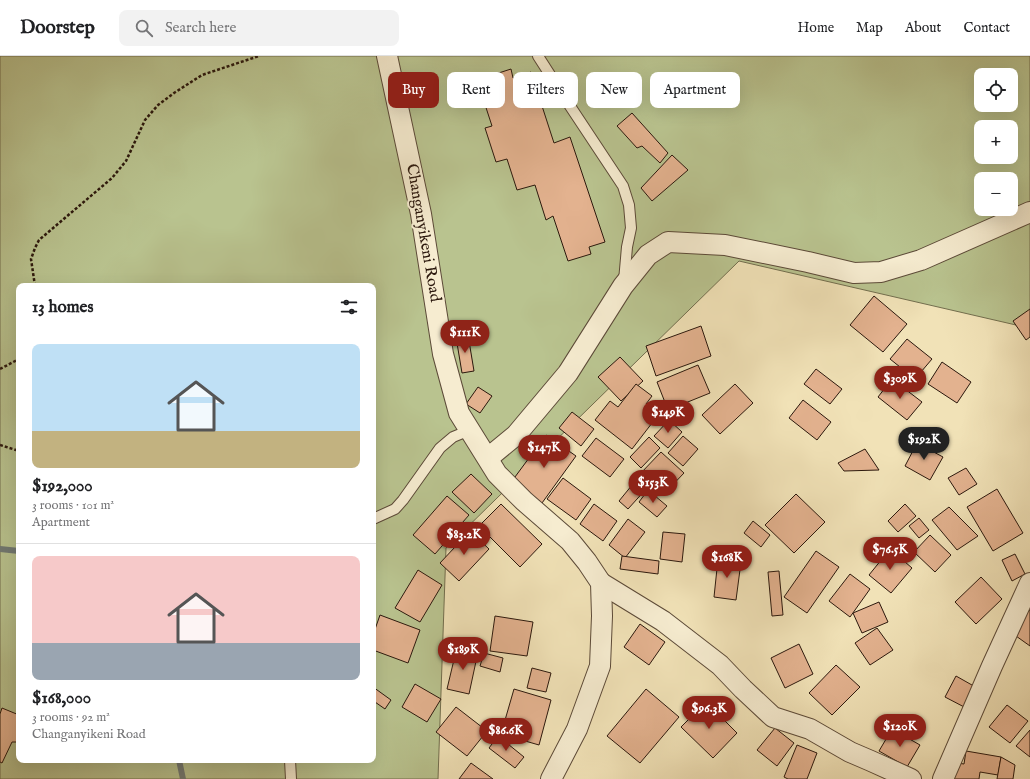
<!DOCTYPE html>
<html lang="en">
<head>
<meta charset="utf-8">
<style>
  :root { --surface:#fff; --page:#f2f2f2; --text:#202124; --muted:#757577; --line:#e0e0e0; --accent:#8f2418 }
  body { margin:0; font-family:"IM FELL English",serif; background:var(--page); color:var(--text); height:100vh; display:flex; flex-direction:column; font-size:15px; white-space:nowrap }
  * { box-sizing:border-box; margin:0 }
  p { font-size:13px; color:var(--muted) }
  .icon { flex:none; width:22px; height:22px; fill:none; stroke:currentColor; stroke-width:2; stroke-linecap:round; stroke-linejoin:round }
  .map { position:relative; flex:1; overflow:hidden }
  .panel { position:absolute; left:16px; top:227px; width:360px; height:480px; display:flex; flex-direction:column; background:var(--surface); border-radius:8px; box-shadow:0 4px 16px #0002 }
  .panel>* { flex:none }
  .guide { position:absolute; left:388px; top:16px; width:380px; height:36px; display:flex; gap:8px }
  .buttons { position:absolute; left:974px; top:12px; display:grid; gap:8px }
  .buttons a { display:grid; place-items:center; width:44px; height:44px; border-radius:8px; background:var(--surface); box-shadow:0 4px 16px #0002; font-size:20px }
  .price { position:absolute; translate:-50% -34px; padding:0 9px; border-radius:14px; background:var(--accent); color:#fff; font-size:13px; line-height:26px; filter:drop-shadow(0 1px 2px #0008) }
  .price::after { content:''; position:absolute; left:50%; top:24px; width:12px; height:9px; margin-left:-6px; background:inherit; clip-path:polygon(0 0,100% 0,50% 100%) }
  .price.on { background:#222; color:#fff }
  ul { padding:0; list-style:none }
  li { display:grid; align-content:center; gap:8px; height:212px; padding:0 16px }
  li+li { border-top:1px solid var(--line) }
  li span { display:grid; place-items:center; height:124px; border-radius:8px; color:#555 }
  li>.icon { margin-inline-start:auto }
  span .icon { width:72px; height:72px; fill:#fffc; stroke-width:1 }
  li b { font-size:17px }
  h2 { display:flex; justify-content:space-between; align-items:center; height:48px; padding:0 16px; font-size:17px }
  .tag { padding:0 14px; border-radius:8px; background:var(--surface); box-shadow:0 4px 16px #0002; font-size:14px; line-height:36px }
  .tag.on { background:var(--accent); color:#fff }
  header { display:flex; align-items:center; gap:24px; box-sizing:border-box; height:56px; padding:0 20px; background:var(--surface); border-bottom:1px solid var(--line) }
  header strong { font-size:19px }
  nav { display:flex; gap:22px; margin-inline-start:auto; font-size:14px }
  .search { width:280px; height:36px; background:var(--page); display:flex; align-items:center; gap:10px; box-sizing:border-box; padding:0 14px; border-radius:8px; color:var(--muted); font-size:15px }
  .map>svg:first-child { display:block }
</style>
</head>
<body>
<header>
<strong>Doorstep</strong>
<div class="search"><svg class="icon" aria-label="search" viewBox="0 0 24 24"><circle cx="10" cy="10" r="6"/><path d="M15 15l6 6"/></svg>Search here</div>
<nav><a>Home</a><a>Map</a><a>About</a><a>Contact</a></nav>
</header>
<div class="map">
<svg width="1030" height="723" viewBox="0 0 1030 723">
  <rect width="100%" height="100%" fill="#f1e2b7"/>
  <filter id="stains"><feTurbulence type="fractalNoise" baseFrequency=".005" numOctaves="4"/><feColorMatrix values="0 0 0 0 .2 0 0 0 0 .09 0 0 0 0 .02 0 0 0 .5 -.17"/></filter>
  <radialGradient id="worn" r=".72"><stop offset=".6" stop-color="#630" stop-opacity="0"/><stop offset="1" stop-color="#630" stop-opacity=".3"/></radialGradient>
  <path fill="#b9c38f" stroke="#726e4e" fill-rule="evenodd" d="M0 0H1030V263L1016 269 739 205 446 492 438 723H0ZM981 19H1011V49H981ZM981 71H1011V101H981ZM981 123H1011V153H981ZM19 230H373V704H19Z"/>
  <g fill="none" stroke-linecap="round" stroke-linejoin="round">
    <g stroke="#717a74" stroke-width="6">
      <polyline points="0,493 19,495"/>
      <polyline points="179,704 183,723"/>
    </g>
  </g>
  <g fill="#e3b28f" stroke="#2b180d">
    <polygon points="511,13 513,22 531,16 554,87 570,81 605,186 589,191 591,198 568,205 553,160 546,164 535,129 517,134 507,103 496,106 485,72 492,70 477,24"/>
    <polygon points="632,57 668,97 660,107 642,90 637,92 617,70"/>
    <polygon points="672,99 688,114 652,145 641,132"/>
    <polygon points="874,240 907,268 883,296 850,269"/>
    <polygon points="1030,253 1030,281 1026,284 1013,265"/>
    <polygon points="701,270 711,300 656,320 646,290"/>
    <polygon points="468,279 474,315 462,317 456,281"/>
    <polygon points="907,283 932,303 915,323 890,303"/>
    <polygon points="620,301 643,325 621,345 598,321"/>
    <polygon points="942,306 971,326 957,347 928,328"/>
    <polygon points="698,309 710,337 668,354 657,326"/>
    <polygon points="816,313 842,333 830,348 804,328"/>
    <polygon points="892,323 922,346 907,364 878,341"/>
    <polygon points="636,328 652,340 646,348 659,358 632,393 595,364 610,345 618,351"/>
    <polygon points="735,328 753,347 720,378 702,359"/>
    <polygon points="478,331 492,340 480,357 466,348"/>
    <polygon points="803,344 831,366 817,384 789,362"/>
    <polygon points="572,356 594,373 581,390 559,372"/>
    <polygon points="669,364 682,376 668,392 654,380"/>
    <polygon points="546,379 576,400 542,447 512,425"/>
    <polygon points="683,380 698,393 683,410 668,397"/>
    <polygon points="649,381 660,392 641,412 630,401"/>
    <polygon points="596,382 624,403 610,421 582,400"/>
    <polygon points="917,387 943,401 930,424 905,410"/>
    <polygon points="865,393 879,414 844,415 838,407"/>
    <polygon points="661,396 684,417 663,439 640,418"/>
    <polygon points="966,412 977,428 959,439 948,422"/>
    <polygon points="471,418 492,438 474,457 452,436"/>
    <polygon points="563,422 591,443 576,464 547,443"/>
    <polygon points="637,423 647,432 628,453 619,445"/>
    <polygon points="997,433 1023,477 993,495 967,451"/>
    <polygon points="648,434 667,450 657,461 639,446"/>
    <polygon points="796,438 825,466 794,497 765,469"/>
    <polygon points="447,440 469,459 435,498 413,479"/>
    <polygon points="501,448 542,488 520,511 479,470"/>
    <polygon points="594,448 617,465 603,485 580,468"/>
    <polygon points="905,448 916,460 898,476 888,465"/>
    <polygon points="949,451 978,480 957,494 932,464"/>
    <polygon points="919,462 929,474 919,482 909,470"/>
    <polygon points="628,463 645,476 625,502 609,489"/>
    <polygon points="753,465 770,479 761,491 744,477"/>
    <polygon points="470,475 489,493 459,525 440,507"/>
    <polygon points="663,476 685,478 682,506 660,503"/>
    <polygon points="930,479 951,499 935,516 914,496"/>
    <polygon points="890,493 912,512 891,537 869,519"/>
    <polygon points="816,495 839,511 807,557 784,541"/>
    <polygon points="1015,498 1025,518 1012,525 1002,504"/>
    <polygon points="622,500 659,505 658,518 620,513"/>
    <polygon points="718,503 741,506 736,544 714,541"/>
    <polygon points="418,514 442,529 420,566 395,552"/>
    <polygon points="779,515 783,559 772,560 768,516"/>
    <polygon points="850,518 870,533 850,561 829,545"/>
    <polygon points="981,521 1002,543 976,568 955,546"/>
    <polygon points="879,546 888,566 862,577 853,557"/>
    <polygon points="1030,554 1030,590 1016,580 1022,562"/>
    <polygon points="380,559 420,574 408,607 373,594 373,579"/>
    <polygon points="495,560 533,566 527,600 490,595"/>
    <polygon points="640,568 665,586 649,609 624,591"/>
    <polygon points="877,572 893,594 870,609 855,587"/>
    <polygon points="799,588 813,618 785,632 771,602"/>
    <polygon points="457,591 478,596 469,638 447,633"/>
    <polygon points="484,597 503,602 500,616 480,610"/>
    <polygon points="836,609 860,631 832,659 809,637"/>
    <polygon points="532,612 551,617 546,636 527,632"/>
    <polygon points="956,620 979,633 968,653 945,641"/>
    <polygon points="415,628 441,643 427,666 402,651"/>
    <polygon points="373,631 391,644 385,653 375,646 373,648"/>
    <polygon points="514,633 551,644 539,689 501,678"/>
    <polygon points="646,633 679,661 640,707 607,680"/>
    <polygon points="706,646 737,677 713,702 681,671"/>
    <polygon points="1007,649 1028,665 1010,687 989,671"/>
    <polygon points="456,651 487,675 467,700 436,676"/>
    <polygon points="2,652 19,659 19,686 12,686 2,707 0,706 0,658"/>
    <polygon points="775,672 794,687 777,710 757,694"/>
    <polygon points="892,673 920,689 907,711 879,695"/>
    <polygon points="1030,674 1030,701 1016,690"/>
    <polygon points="498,680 524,701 515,712 489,692"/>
    <polygon points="797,689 817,697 807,723 788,723 784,721"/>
    <polygon points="966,695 1001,701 998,719 980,716 979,723 948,723 951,706 964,708"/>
    <polygon points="1001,701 1015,709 1013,723 997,723"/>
    <polygon points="471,707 493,723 459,723"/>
  </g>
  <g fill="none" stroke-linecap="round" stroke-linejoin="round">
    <g stroke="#5c4a38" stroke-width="12">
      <g id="service">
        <polyline points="538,0 570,50 623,130 629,149 631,172 627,191 624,225"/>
        <polyline points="373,463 395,453 403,444 440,392 453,381 470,374"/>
        <polyline points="290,704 291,723"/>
      </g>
    </g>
    <g stroke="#5c4a38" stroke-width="22">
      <g id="minor">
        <polyline points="387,0 421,158 443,298 459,357 497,418 524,445 570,485 587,506 601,527 602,560 600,610 577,673 551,723"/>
        <polyline points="488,402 516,379 568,317 623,230 648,199 668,186 725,189 808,206 854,217 881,216 921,204 1030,156"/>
        <polyline points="601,527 663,565 720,609 743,633 773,661 810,673 850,696 871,705 911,723"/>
        <polyline points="943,723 992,610 1030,527"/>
      </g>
    </g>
    <g stroke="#2b180d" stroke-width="2.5" stroke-dasharray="3 2" stroke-linecap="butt">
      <polyline points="35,230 31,203 35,192 39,184 112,122 126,105 145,64 158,49 174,37 202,19 259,0"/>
      <polyline points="0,313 19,303"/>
      <polyline points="0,389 19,395"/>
    </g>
    <use href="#service" stroke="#f6ecd0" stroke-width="10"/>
    <use href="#minor" stroke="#f6ecd0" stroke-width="20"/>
  </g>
  <g text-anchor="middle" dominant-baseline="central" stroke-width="4" stroke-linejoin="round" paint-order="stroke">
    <g font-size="16" fill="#2b180d" stroke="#f6ecd0">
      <text transform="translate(423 177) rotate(80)">Changanyikeni Road</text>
    </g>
  </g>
  <rect width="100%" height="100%" filter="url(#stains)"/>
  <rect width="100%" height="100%" fill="url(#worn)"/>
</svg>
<div class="buttons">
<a><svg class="icon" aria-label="locate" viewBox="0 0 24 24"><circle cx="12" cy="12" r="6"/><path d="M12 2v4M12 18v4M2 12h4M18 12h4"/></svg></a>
<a>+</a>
<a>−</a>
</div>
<b class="price" style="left:465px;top:298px">$111K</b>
<b class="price" style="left:900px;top:344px">$309K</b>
<b class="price" style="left:668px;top:378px">$149K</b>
<b class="price on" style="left:924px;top:405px">$192K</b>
<b class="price" style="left:544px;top:413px">$147K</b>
<b class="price" style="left:653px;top:448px">$153K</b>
<b class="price" style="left:464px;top:500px">$83.2K</b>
<b class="price" style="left:890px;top:515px">$76.5K</b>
<b class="price" style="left:727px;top:523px">$168K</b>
<b class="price" style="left:463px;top:615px">$189K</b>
<b class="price" style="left:709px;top:674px">$96.3K</b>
<b class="price" style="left:900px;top:692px">$120K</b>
<b class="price" style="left:506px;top:696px">$86.6K</b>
<div class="guide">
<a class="tag on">Buy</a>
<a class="tag">Rent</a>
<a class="tag">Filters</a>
<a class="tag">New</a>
<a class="tag">Apartment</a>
</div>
<section class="panel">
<h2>13 homes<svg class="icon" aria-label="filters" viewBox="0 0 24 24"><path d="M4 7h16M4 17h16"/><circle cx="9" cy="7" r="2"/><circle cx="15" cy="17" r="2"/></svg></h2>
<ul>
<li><span style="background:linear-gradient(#bfe0f5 70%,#c2b280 0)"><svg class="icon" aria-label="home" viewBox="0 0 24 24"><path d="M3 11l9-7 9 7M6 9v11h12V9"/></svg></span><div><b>$192,000</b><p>3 rooms · 101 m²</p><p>Apartment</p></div></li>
<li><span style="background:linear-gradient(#f6c9c9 70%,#9aa5b1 0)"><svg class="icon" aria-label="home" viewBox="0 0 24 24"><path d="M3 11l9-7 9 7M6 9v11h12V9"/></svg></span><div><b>$168,000</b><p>3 rooms · 92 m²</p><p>Changanyikeni Road</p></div></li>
</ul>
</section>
</div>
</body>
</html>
